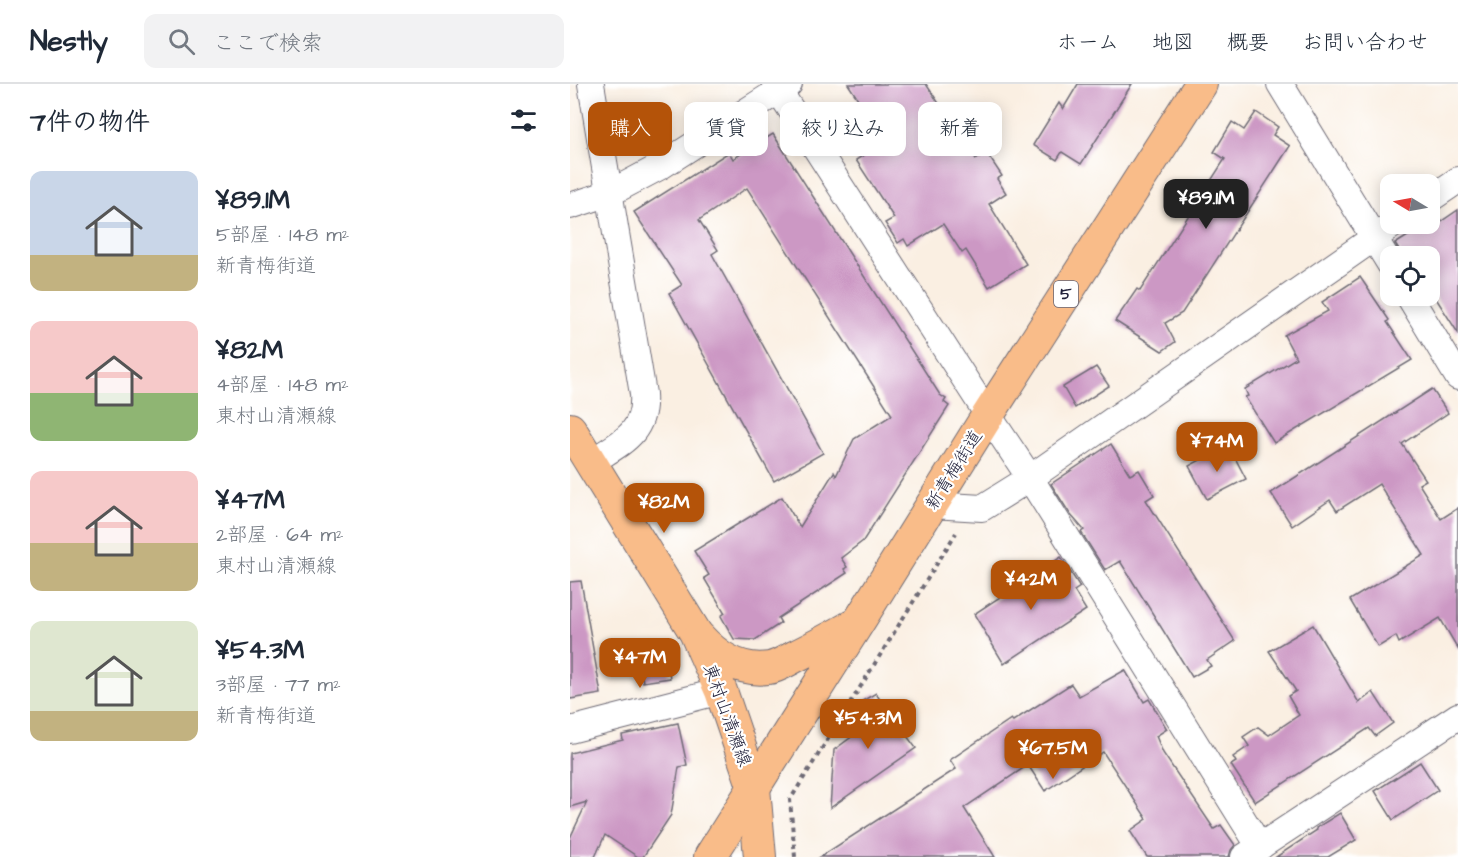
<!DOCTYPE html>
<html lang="ja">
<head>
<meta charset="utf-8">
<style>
  :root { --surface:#fff; --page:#f2f2f3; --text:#1f2937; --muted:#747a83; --line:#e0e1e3; --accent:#b45309 }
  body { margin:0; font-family:"Architects Daughter","Klee One",sans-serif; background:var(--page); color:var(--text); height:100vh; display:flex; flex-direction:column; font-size:22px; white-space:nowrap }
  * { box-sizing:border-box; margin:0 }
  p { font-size:20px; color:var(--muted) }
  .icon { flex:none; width:33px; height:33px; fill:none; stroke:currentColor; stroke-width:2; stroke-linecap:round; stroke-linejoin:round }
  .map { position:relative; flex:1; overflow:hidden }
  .drawer { display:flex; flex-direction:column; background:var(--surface); width:570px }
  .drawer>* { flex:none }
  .guide { position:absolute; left:18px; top:18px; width:570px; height:54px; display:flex; gap:12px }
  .needle { width:39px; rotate:280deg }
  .buttons { position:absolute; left:810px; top:90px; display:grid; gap:12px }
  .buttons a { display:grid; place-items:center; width:60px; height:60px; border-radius:12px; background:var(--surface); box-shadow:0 3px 15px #0003; font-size:30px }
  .price { position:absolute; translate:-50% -51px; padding:0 14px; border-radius:12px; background:var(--accent); color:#fff; font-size:20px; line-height:39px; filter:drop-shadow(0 2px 3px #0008) }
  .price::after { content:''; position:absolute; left:50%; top:36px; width:18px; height:14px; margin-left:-9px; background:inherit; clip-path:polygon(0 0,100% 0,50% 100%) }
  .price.selected { background:#222; color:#fff }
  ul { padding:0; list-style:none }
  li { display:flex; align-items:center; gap:18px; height:150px; padding:0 30px }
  li span { display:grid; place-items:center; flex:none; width:168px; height:120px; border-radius:12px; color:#555 }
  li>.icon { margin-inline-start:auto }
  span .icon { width:72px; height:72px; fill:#fffc; stroke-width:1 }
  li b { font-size:26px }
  h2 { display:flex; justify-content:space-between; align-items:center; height:72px; padding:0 30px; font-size:26px }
  .tag { padding:0 21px; border-radius:12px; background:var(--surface); box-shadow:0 3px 15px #0003; font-size:21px; line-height:54px }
  .tag.selected { background:var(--accent); color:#fff }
  header { display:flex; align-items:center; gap:36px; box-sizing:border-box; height:84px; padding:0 30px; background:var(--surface); border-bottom:2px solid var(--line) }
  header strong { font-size:28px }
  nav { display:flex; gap:33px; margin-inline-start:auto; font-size:21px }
  .search { width:420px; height:54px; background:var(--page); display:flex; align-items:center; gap:15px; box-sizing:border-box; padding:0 21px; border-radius:12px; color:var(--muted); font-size:22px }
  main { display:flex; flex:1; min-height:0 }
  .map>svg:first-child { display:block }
</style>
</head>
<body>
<header>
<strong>Nestly</strong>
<div class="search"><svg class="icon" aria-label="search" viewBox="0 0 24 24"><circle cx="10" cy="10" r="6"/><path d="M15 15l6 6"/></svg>ここで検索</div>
<nav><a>ホーム</a><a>地図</a><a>概要</a><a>お問い合わせ</a></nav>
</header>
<main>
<section class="drawer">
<h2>7件の物件<svg class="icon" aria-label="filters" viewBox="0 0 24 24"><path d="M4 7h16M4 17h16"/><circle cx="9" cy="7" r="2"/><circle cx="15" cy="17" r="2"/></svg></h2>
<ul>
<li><span style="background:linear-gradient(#c9d6e8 70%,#c2b280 0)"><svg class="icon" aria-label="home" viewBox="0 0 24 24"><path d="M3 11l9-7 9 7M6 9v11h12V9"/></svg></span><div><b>¥89.1M</b><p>5部屋 · 148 m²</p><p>新青梅街道</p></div></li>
<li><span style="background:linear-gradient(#f6c9c9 60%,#8fb573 0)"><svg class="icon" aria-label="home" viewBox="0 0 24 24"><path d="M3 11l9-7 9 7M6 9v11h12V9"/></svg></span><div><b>¥82M</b><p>4部屋 · 148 m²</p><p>東村山清瀬線</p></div></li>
<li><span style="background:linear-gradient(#f6c9c9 60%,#c2b280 0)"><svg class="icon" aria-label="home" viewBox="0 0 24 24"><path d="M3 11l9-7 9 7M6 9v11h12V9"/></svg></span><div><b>¥47M</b><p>2部屋 · 64 m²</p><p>東村山清瀬線</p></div></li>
<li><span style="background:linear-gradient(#dfe7d0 75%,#c2b280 0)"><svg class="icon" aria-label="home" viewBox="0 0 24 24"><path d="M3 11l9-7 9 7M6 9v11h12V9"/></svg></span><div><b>¥54.3M</b><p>3部屋 · 77 m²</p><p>新青梅街道</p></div></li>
</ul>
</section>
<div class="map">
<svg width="888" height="773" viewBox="0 0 888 773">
  <rect width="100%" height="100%" fill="#fff"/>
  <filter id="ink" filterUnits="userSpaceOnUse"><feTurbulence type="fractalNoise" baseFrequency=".0167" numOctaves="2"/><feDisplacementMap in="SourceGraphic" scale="12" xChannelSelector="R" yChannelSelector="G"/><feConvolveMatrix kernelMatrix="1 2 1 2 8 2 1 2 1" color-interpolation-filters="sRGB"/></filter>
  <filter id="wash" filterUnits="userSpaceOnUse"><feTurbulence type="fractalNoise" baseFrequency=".008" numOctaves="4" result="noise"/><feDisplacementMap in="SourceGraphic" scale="24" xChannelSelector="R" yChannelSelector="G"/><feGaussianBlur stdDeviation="1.35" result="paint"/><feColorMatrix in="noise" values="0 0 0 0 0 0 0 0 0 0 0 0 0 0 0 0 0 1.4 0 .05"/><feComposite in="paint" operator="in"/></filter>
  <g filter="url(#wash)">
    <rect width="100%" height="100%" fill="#faefe2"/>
    <g id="blocks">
      <g fill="#cc98c4">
        <polygon points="278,0 356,0 406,75 416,68 432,92 427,95 436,109 419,120 456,180 419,203 396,166 392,169 373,140 338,162 334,155 328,159 315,139 324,134 286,76 303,65 286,42 300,33"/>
        <polygon points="508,0 562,0 511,80 492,68 487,76 463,61 489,19 493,25"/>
        <polygon points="686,28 708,43 703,51 720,62 612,229 595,239 605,258 592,267 545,237 567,205 570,207 655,75 644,68 662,38 674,46"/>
        <polygon points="203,50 370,311 376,315 374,318 379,322 293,457 271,474 277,483 274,485 277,489 208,534 211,539 185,556 164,555 151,532 155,529 134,494 139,491 124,467 212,413 230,443 264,388 266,392 284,355 322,331 177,104 129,136 148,166 142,170 253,369 204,397 99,209 112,201 64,128 159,68 163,75"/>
        <polygon points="888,126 888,249 860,205 860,172 833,172 825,160 857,140 860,140 860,138 863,143"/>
        <polygon points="790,193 819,236 817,238 842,276 704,359 675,313 678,312 675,305 726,274 714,251 758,227 752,218"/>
        <polygon points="526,283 539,302 505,324 493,303"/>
        <polygon points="862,305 878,329 832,360 856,396 849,400 871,435 888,424 888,565 870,534 829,559 826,552 808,563 780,516 854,471 809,400 767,427 760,416 722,442 701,409"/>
        <polygon points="541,360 560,391 569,386 584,411 576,416 665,557 637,576 641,582 622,593 550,477 535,486 511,448 514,446 500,430 481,400"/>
        <polygon points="651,365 655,372 662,368 676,395 637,415 619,382"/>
        <polygon points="491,473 510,503 504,507 516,526 434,580 404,530"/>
        <polygon points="11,497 31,610 0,615 0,498"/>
        <polygon points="743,541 789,619 803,608 823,639 805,652 799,644 685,718 661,681 666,678 663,673 679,662 673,653 688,643 699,651 729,631 718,612 726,607 699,567"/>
        <polygon points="95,563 100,594 73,598 68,567"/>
        <polygon points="555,586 574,618 579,615 597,645 586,652 593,669 644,745 651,741 665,761 661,766 659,773 577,773 560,747 577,735 533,668 475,707 458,681 394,724 425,773 250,773 386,685 380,676 441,635 443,637 501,600 509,612"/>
        <polygon points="306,609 323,638 325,636 346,664 260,724 264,666 295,643 282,623"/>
        <polygon points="108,639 117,681 109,683 101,731 73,773 68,773 35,751 25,773 0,773 0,754 17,718 0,723 0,669 53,656 52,651"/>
        <polygon points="850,678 868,706 823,736 805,707"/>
        <polygon points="770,729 786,756 758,773 706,773 747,746 746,744"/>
      </g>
    </g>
  </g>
  <g filter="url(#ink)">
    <use href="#blocks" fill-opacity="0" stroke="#6e6a75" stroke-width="1.5"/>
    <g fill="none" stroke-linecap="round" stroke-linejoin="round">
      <g stroke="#6e6a75" stroke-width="28">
        <g id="minor">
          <polyline points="710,0 820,180"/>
          <polyline points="209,7 418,331 460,394 690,763"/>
          <polyline points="860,115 888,96"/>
          <polyline points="0,122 40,109 91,82 219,0"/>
          <polyline points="839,212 888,293"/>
          <path d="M21 378C50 359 76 350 73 310L21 0"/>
          <polyline points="362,421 412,424 460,394 824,140"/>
          <polyline points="0,646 151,607"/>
          <polyline points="674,773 888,632"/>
        </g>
      </g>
      <g stroke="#6e6a75" stroke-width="34">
        <g id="major">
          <polyline points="0,345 125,548 151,607 184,704 190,773"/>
          <path d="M129 553C147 573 171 588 199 584 207 583 216 577 224 573 245 563 266 551 286 540"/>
          <polyline points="140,773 288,539 418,331 631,0"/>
        </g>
      </g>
      <polyline stroke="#6e6a75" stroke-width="4" stroke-dasharray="4.5 4.5" stroke-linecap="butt" points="225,773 220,716 386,449"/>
      <use href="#minor" stroke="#fff" stroke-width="26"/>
      <use href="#major" stroke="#f9bc89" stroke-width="32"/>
    </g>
  </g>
  <g text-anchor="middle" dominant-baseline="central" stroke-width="4.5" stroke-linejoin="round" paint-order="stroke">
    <rect fill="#fff" stroke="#646476" stroke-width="1.5" x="484" y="197" width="24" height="26" rx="4.5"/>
    <g font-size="16" font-weight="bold" fill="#22223b">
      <text x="496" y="210">5</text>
    </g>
    <g font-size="18" fill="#22223b" stroke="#fff">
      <text transform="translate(384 386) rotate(-58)">新青梅街道</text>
      <text transform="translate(157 631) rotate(70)">東村山清瀬線</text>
    </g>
  </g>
</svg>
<div class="buttons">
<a><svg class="needle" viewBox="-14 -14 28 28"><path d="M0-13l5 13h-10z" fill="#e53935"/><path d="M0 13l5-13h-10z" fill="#747a83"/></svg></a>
<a><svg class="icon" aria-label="locate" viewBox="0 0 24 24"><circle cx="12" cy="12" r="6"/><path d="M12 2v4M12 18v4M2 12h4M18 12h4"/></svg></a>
</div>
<b class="price selected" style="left:636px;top:146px">¥89.1M</b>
<b class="price" style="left:647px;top:389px">¥74M</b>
<b class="price" style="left:94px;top:450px">¥82M</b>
<b class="price" style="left:461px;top:527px">¥42M</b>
<b class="price" style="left:70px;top:605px">¥47M</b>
<b class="price" style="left:298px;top:666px">¥54.3M</b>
<b class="price" style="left:483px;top:696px">¥67.5M</b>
<div class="guide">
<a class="tag selected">購入</a>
<a class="tag">賃貸</a>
<a class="tag">絞り込み</a>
<a class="tag">新着</a>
</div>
</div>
</main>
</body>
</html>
